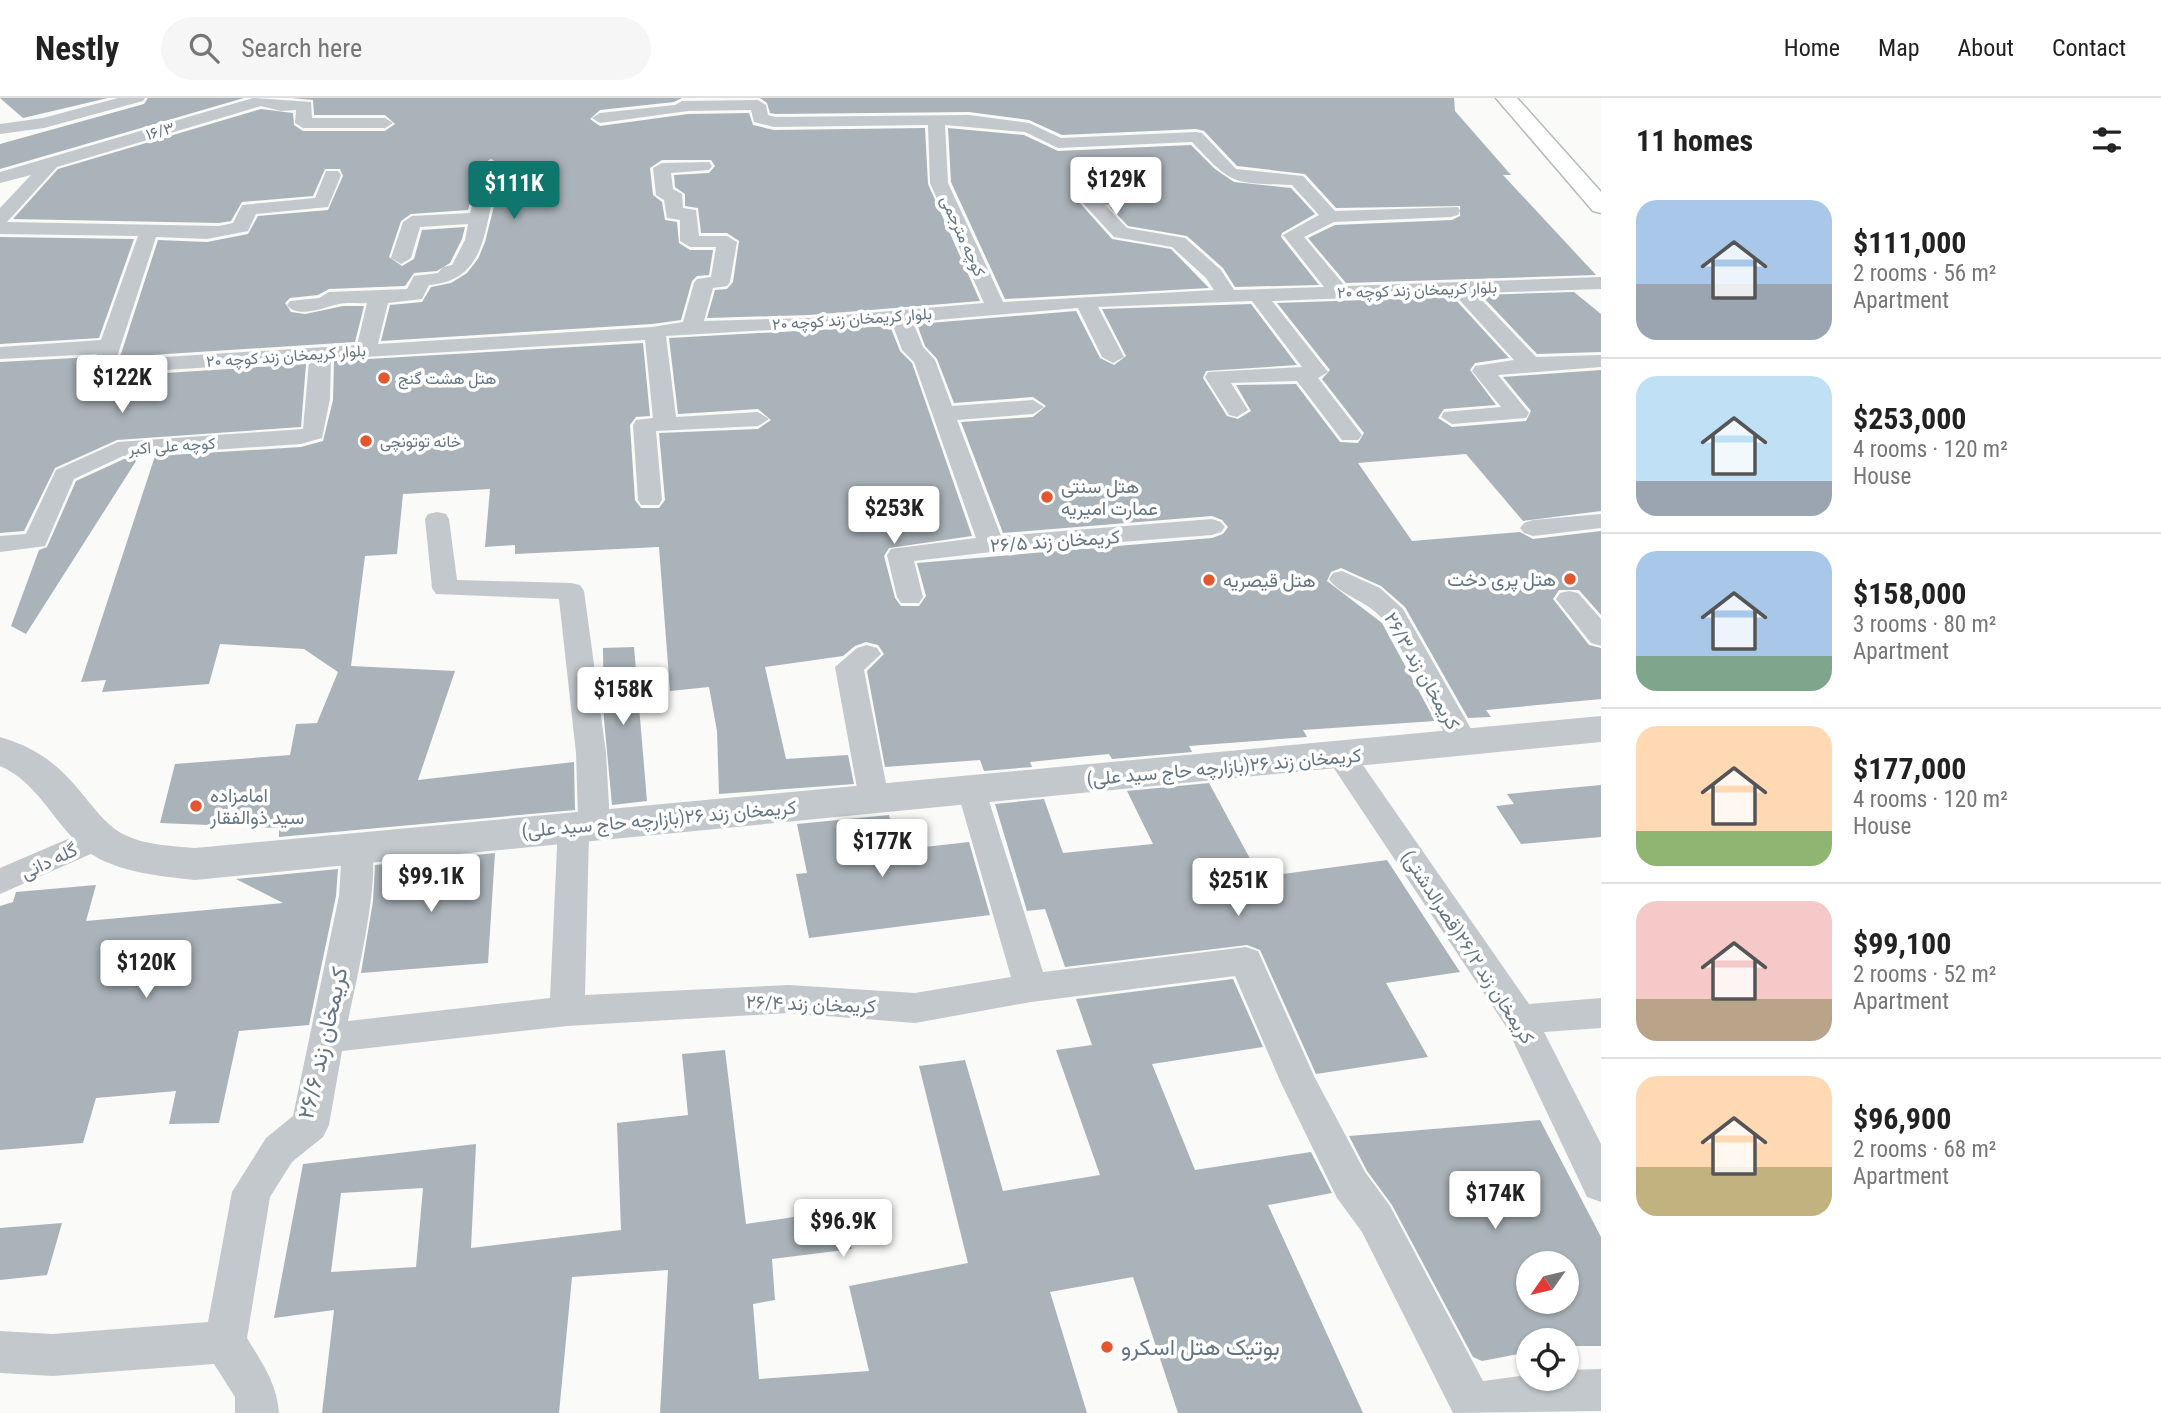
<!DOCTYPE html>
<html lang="en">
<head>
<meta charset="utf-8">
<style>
  :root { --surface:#fff; --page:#f6f6f6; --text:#222; --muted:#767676; --line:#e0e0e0; --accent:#0f766e }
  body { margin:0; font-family:"Roboto Condensed",Vazirmatn,sans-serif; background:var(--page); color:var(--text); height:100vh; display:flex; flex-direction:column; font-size:26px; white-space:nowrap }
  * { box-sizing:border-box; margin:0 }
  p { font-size:23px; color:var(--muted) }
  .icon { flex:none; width:38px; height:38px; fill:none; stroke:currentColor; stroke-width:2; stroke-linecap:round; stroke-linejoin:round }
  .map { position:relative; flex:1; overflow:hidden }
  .sheet { display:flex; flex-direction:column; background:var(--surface); width:560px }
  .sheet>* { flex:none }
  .needle { width:46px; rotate:236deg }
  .buttons { position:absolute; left:1516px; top:1153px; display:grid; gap:14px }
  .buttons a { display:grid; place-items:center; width:63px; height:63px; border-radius:50%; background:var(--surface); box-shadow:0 2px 5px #0004; font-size:35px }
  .price { position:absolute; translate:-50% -60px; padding:0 16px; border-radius:7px; background:#fff; color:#222; font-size:23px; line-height:46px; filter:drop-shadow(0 2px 4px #0008) }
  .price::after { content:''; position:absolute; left:50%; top:42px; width:21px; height:16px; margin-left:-10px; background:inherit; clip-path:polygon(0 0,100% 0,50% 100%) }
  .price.selected { background:var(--accent); color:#fff }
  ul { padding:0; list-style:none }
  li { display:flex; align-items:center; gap:21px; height:175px; padding:0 35px }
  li+li { border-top:2px solid var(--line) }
  li span { display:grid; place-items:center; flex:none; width:196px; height:140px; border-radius:21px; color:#555 }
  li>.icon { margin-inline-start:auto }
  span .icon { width:84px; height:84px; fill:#fffc; stroke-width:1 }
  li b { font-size:30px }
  h2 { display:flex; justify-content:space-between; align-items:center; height:84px; padding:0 35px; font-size:30px }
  header { display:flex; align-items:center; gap:42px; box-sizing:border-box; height:98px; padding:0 35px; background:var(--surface); border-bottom:2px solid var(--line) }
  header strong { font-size:33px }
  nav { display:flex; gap:38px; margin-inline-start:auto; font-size:24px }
  .search { width:490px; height:63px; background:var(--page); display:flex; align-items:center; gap:18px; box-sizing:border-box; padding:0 24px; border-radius:38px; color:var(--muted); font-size:26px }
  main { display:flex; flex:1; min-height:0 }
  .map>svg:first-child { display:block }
</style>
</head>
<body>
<header>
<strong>Nestly</strong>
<div class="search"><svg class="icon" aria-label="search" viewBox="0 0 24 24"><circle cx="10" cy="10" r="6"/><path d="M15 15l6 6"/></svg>Search here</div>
<nav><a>Home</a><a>Map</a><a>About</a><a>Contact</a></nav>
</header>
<main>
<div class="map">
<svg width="1601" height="1315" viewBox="0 0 1601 1315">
  <rect width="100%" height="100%" fill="#fafaf8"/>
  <g fill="#aab3b9" fill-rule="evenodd">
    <polygon points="0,0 108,0 23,20"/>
    <polygon points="148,0 244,0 0,71 0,46 144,6"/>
    <polygon points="291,0 710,0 682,0 674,4 600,12 590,21 600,28 688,16 749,15 753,27 774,32 925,30 928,86 980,203 809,217 707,220 715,192 727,191 733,184 739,143 727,135 701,135 698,110 685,108 685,96 675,89 674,77 709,75 715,68 711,62 662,62 650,70 653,97 662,104 665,122 677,124 679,145 690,152 713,152 709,177 697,178 692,183 681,222 652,226 381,243 390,207 422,204 431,189 451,185 467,175 478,161 485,144 504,69 491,61 480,67 468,112 411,116 401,123 389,159 402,168 414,161 422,132 465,129 462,141 450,165 437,173 414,175 405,188 329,191 318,197 290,200 285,205 291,214 305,216 343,208 364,208 355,244 120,259 158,142 207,144 248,136 258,118 328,112 343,78 340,71 325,71 313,98 242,104 231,123 219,125 13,121 58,71 261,11 293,15 294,27 303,33 385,33 395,26 385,17 314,17 313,2"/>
    <polygon points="760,0 1454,0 1455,13 1511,77 1503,77 1596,177 1346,185 1308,140 1335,127 1452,122 1460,118 1460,108 1336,110 1305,76 1237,68 1204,33 1196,31 1062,37 1029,22 969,14 775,16 770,15 767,5"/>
    <polygon points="948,30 1024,37 1058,53 1191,47 1215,71 1234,84 1291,90 1315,116 1282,135 1281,139 1319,187 1235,189 1223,170 1187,138 1128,128 1110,109 1118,107 1122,100 1110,93 1085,97 1079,104 1112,141 1171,151 1209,190 1005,201 951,84"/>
    <polygon points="0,139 134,141 99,240 0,246"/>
    <polygon points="1574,194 1601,216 1601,254 1537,256 1481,197"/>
    <polygon points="1453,199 1509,260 1475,265 1470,272 1496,307 1444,311 1438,320 1452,329 1526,323 1531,313 1503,279 1601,272 1601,413 1523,423 1466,356 1358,365 1412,443 1520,434 1533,441 1601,433 1601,517 1579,492 1559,492 1553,501 1589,547 1601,550 1601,601 1486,612 1491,619 1468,620 1405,509 1381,488 1341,470 1331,474 1327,483 1382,525 1435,623 1303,632 1307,639 1189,648 1192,654 1112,661 1109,656 1078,659 1030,664 1032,669 984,673 980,662 885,669 867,573 884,556 878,547 866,544 855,548 843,558 765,569 786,661 848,657 854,686 719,696 717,633 709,589 670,593 659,449 515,456 515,447 485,449 490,391 403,396 397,456 365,458 351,568 455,573 418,682 574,664 575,712 279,739 279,730 160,725 175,666 290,657 296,626 317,625 338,574 304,551 220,546 209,586 102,594 106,582 81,584 155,358 301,349 323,343 333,302 334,263 643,245 650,318 636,319 630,327 635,402 641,410 659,410 665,402 659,335 758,331 771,322 758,311 678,316 669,240 890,228 900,253 912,265 972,438 889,450 884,458 895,500 901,508 919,508 926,498 917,465 1212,440 1223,436 1228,429 1222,422 1212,418 1003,435 961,324 1033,319 1046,308 1033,299 954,305 937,261 925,248 917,226 1076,213 1100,260 1114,267 1126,258 1102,211 1251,206 1297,267 1206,273 1203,280 1227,318 1238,321 1251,313 1236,287 1296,286 1340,344 1358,345 1364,335 1322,281 1330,272 1277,205"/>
    <polygon points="93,259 90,270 103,279 306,266 301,329 117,342 55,370 24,433 0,435 0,264"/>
    <polygon points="138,360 26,536 11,528 39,452 47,449 76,383 124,361"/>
    <polygon points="634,549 647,703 612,707 604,621 603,550"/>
    <polygon points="1209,685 1260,779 1387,762 1460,874 1386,885 1428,959 1316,976 1260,852 1247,847 1065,869 1045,811 1027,813 995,706 1044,701 1063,755 1153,746 1127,693"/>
    <polygon points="1601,687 1601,739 1521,746 1496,708 1514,706 1507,696"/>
    <polygon points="889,717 898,752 969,744 990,817 809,840 796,776 807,775 797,726"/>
    <polygon points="495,755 488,865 361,875 373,803 375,767"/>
    <polygon points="338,771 336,798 309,927 239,933 219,1025 169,1026 176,993 96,1000 83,1045 0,1052 0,808 13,804 16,794 96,787 86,823 283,805 236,781"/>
    <path d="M1233 881 1263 949 1152 966 1195 1072 1311 1054 1332 1095 1268 1107 1363 1315H1178L1133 1179 1050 1194 1087 1315H660L668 1172 572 1179 559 1315H322L334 1212 274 1220 303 1066 476 1046 471 1150 621 1132 617 1025 688 1017 682 956 725 952 746 1126 841 1112 852 1151 772 1161 775 1202 753 1206 759 1281 869 1273 849 1188 968 1165 919 968 965 962 1003 1093 1100 1077 1056 952 1092 947 1076 901ZM423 1090 416 1169 331 1174 341 1095Z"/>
    <path d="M1540 1022 1601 1139V1248H1566V1242H1528V1254L1482 1263 1473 1259 1392 1107 1367 1073 1349 1038ZM1528 1166H1566V1204H1528Z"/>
    <polygon points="62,1125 47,1177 0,1182 0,1130"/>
  </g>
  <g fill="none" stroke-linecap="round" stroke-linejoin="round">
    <g stroke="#b5babe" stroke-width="3">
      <polygon id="primary" points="1496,0 1517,0 1601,94 1601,115 1593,113"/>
    </g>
    <g fill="#c3c8cc" fill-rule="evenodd">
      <polygon points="118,0 145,0 143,3 44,30 0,36 0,26 43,20"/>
      <path d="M253 0 311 4 312 20H385L393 25 385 30H303L295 25 296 12 281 13 261 8 57 69 7 124 219 128 233 125 242 107 315 100 326 73H338L341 77 328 109 256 116 248 133 207 141 156 139 116 262 357 247 367 205C358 206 348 204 339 206 327 208 298 222 287 207L290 203 319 200 329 194 407 191 414 178 438 175 443 169 452 167 465 142 468 126 420 129 411 160 401 166 391 160 403 124 412 118 470 115 483 68 492 63 501 68C483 116 494 182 429 187L422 201 388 205 378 246 652 229 683 224 694 185 697 181 711 179 716 149H690L680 143V122L667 120 664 102 656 97 653 70 662 65 709 64 712 68 709 72 671 75 673 91 682 96 683 110 696 112 699 138H727L737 144 730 184 727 188 713 190 704 223 809 220 984 205 930 85 928 27 774 29 754 24 751 12 688 13 600 25 592 20 600 15 675 7 682 3 758 2 766 7 768 17 775 19 969 17 1029 25 1061 40 1196 34 1202 35 1236 71 1303 78 1335 113 1458 109 1460 113 1458 117 1451 119 1334 124 1304 139 1345 188 1601 179V191L1475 195 1536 259 1601 257V269L1498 277 1529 315 1526 320 1452 326 1441 319 1444 314 1501 309 1472 273 1475 268 1514 262 1454 196 1272 203 1328 274 1318 280 1362 337 1358 342H1342L1297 283 1231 285 1248 312 1237 319 1229 317 1205 279 1208 274 1302 269 1252 203 1098 209 1124 259 1113 265 1102 259 1078 210 913 224 923 249 935 262 952 308 1033 302 1044 309 1033 316 957 322 1001 438 1212 421 1221 424 1225 429 1221 434 1212 437 991 454 914 463 923 499 919 505H901L897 499 887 457 891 451 976 440 914 264 902 252 892 225 666 238 676 319 758 314 769 321 758 328 656 333 662 402 659 407H641L638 402 633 327 636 322 653 320 645 242 331 261 330 301 322 340 301 346 123 358 74 381 45 448 0 454V438L26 436 56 372 118 344 303 331 309 263 103 276 92 269 97 256 0 261V249L101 242 138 138 0 136V110L31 77 0 85V74ZM945 27 1025 34 1058 50 1192 44C1233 88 1232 85 1292 87L1319 117 1283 137 1324 189 1234 192 1221 172 1185 140 1127 130 1105 107 1116 105 1119 101 1110 96 1085 100 1082 104 1114 139 1172 149 1206 180 1214 192 1003 204 948 85Z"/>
      <path d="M437 414 446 416 449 421 457 482 571 485 580 487 584 493 606 655 610 726 605 734 589 736 585 897 789 887 915 895 1011 879 957 692 961 684 972 681 983 684 1043 874 1246 849 1258 853 1314 978 1365 1074 1390 1108 1483 1283 1528 1277V1281H1566V1272L1601 1271V1313L1453 1315 1362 1134 1337 1100 1281 985 1235 878 1031 904 915 925 789 915 567 928 342 953 329 1027 323 1039 292 1064 270 1099 247 1240C262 1265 277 1285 279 1315H235V1299L214 1266 53 1278 0 1275V1233L53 1236 208 1224 232 1094 266 1040 293 1018 339 798 342 751 347 743 358 739 369 743C384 770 355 887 348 923L550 900 558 728 563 720 578 718 576 655 559 501 436 496 432 490 425 421 428 416Z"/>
      <polygon points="1601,416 1601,430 1533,438 1524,435 1520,430 1524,425 1533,422"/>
      <path d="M1342 473 1380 490 1403 511 1479 645 1474 652 1464 655 1454 652C1429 611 1411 563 1384 523 1370 503 1340 498 1329 481L1333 475Z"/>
      <polygon points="1569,493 1578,495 1601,521 1601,548 1591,545 1556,501 1560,495"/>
      <polygon points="867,547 877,550 881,556 864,572 889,701 885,709 874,712 863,709 859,701 835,569 857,550"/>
      <polygon points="1340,646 1351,650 1529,906 1601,900 1601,930 1544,934 1601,1046 1601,1104 1587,1099 1507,930 1325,657 1329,650"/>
      <polygon points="98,728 109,732 114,740 109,748 0,796 0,770"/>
    </g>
    <path fill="#c3c8cc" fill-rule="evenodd" d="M1601 618V644L195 782C159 778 109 774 81 748 52 722 37 684 0 668V639C34 649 57 665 79 692 92 707 104 725 121 735 143 747 171 748 195 750Z"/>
    <use href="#primary" fill="#fff" fill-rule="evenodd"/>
  </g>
  <g fill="#e4572e" stroke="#fff" stroke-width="2.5">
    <circle cx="384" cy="280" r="7"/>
    <circle cx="366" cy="343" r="7"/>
    <circle cx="1047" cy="399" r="7"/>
    <circle cx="1570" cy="481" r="7"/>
    <circle cx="1209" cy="482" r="7"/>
    <circle cx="196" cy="708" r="7"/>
    <circle cx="1107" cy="1249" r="7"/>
  </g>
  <g text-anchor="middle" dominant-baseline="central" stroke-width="7" stroke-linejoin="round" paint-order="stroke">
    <g font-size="16" fill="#657683" stroke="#fff">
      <text transform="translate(160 33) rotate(-16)">۱۶/۳</text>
      <text transform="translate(963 138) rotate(66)">کوچه مترجمی</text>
      <text transform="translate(1417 192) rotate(-2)">بلوار کریمخان زند کوچه ۲۰</text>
      <text transform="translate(852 221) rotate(-4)">بلوار کریمخان زند کوچه ۲۰</text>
      <text transform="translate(286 258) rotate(-4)">بلوار کریمخان زند کوچه ۲۰</text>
      <text transform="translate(172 348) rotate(-4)">کوچه علی اکبر</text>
    </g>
    <g font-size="16" fill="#657683" stroke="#fff" text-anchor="start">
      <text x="398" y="280">هتل هشت گنج</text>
      <text x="380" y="343">خانه توتونچی</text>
    </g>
    <g font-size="19" fill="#657683" stroke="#fff" text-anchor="start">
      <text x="1061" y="388">هتل سنتی<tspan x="1061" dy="22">عمارت امیریه</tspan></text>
      <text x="1556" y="481" text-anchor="end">هتل پری دخت</text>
      <text x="1223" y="482">هتل قیصریه</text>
      <text x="210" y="697">امامزاده<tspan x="210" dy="22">سید ذوالفقار</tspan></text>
    </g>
    <g font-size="19" fill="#657683" stroke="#fff">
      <text transform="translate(1055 443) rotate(-4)">کریمخان زند ۲۶/۵</text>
      <text transform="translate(1422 573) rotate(60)">کریمخان زند ۲۶/۳</text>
      <text transform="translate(1224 669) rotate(-5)">کریمخان زند ۲۶(بازارچه حاج سید علی)</text>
      <text transform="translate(659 721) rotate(-5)">کریمخان زند ۲۶(بازارچه حاج سید علی)</text>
      <text transform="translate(49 763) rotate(-25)">گله دانی</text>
      <text transform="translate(1468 849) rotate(57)">کریمخان زند ۲۶/۲(قصرالدشتی)</text>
      <text transform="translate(811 906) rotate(2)">کریمخان زند ۲۶/۴</text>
    </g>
    <g font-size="23" fill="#657683" stroke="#fff">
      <text transform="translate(323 945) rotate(-77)">کریمخان زند ۲۶/۶</text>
    </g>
    <g font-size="23" fill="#657683" stroke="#fff" text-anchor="start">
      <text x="1121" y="1249">بوتیک هتل اسکرو</text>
    </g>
  </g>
</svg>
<div class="buttons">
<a><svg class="needle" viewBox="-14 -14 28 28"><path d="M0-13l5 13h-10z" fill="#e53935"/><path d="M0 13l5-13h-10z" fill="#767676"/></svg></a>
<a><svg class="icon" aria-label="locate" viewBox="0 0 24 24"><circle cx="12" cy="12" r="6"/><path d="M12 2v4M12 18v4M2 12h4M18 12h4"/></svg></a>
</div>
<b class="price" style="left:1116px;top:119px">$129K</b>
<b class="price selected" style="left:514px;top:123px">$111K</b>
<b class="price" style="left:122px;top:317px">$122K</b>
<b class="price" style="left:894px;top:448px">$253K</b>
<b class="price" style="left:623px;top:629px">$158K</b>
<b class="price" style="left:882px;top:781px">$177K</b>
<b class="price" style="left:431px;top:816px">$99.1K</b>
<b class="price" style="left:1238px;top:820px">$251K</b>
<b class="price" style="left:146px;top:902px">$120K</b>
<b class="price" style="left:1495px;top:1133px">$174K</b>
<b class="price" style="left:843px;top:1161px">$96.9K</b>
</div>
<section class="sheet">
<h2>11 homes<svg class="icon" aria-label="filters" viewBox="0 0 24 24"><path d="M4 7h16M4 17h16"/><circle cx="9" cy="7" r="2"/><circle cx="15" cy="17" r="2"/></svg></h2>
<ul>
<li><span style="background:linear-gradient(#a9c7e8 60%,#9aa5b1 0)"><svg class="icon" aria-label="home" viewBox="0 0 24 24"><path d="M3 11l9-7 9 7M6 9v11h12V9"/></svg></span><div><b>$111,000</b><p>2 rooms · 56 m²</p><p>Apartment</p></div></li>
<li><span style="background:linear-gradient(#bfe0f5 75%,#9aa5b1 0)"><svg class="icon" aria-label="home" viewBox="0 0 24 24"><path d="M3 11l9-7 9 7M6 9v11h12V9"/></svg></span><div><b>$253,000</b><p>4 rooms · 120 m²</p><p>House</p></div></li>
<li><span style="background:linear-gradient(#a9c7e8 75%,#7fa58c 0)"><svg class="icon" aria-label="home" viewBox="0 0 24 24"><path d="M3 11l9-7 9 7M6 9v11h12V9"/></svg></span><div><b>$158,000</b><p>3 rooms · 80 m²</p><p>Apartment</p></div></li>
<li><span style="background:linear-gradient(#ffd9b3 75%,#8fb573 0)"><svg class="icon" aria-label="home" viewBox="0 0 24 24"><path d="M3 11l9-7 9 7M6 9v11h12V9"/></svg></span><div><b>$177,000</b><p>4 rooms · 120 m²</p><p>House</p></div></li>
<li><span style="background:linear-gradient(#f6c9c9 70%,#b9a48a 0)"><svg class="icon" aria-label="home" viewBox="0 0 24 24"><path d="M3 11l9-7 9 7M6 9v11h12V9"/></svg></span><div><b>$99,100</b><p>2 rooms · 52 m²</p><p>Apartment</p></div></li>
<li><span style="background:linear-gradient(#ffd9b3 65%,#c2b280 0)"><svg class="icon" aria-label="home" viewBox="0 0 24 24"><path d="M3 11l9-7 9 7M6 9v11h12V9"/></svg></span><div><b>$96,900</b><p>2 rooms · 68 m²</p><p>Apartment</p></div></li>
</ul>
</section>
</main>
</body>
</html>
